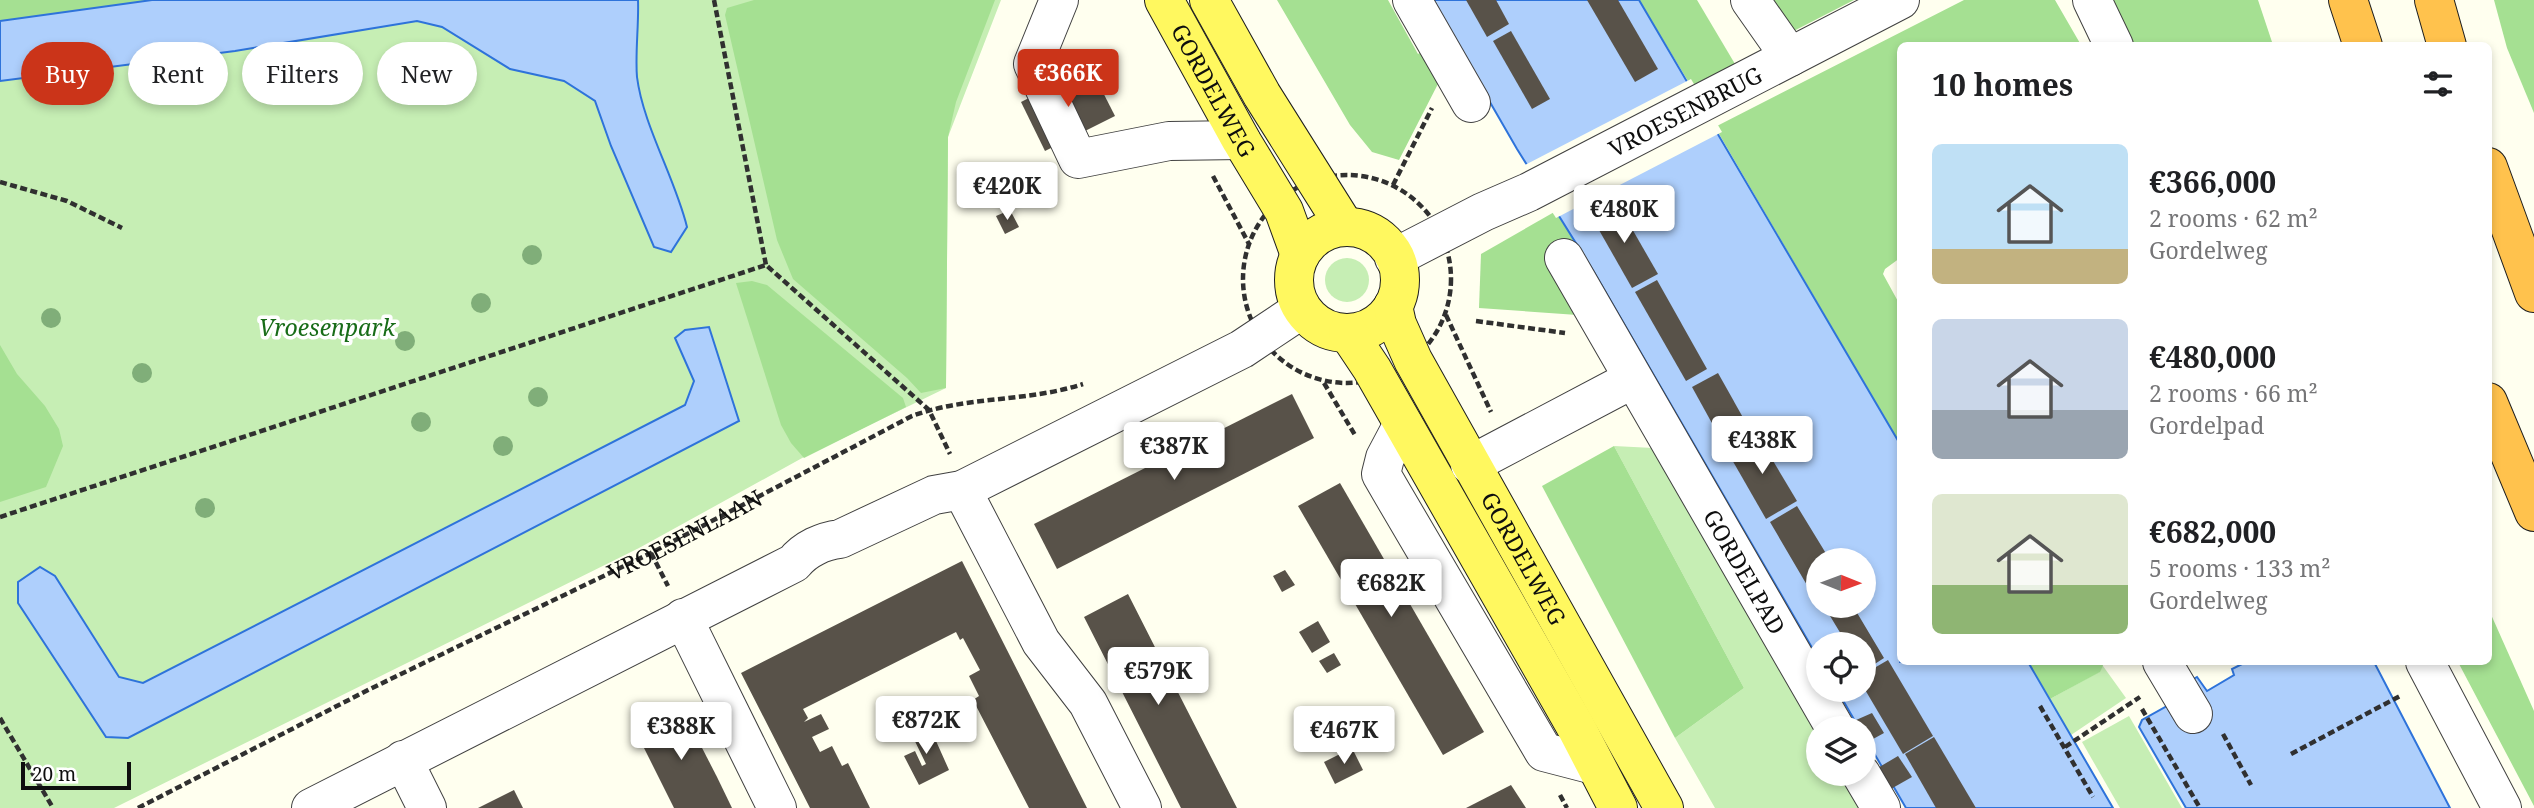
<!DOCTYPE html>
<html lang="en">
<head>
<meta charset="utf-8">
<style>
  :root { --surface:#fff; --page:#f6f6f6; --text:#202124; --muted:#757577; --accent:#cb3419 }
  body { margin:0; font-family:"Noto Serif",serif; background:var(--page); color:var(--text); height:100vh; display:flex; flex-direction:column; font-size:26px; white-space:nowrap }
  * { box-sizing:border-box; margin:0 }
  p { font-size:23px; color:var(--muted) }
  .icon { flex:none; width:38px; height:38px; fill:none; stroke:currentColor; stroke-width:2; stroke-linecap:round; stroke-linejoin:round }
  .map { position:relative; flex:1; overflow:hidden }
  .sheet { position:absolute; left:1897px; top:42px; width:595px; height:623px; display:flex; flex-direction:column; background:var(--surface); border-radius:10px; box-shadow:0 4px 10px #0003 }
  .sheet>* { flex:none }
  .hud { position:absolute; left:21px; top:42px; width:665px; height:63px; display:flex; gap:14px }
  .needle { width:46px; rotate:91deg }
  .tools { position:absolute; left:1806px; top:548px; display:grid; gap:14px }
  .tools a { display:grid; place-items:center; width:70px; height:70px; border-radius:50%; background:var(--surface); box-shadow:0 4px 10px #0003; font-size:35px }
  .scale { position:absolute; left:21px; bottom:18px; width:110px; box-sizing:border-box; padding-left:7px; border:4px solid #0e0e0e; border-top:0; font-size:19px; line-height:24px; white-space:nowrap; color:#0e0e0e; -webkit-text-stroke:5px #fff; paint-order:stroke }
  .price { position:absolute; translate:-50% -60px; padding:0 16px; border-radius:7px; background:#fff; color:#222; font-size:23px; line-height:46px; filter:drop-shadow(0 2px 4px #0008) }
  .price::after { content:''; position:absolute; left:50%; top:42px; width:21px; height:16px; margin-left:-10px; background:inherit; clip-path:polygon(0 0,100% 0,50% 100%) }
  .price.active { background:var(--accent); color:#fff }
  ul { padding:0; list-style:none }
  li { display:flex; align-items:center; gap:21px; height:175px; padding:0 35px }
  li span { display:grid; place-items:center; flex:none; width:196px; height:140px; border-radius:10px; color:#555 }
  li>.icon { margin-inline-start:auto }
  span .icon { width:84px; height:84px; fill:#fffc; stroke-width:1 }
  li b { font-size:30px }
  h2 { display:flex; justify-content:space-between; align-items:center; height:84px; padding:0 35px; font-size:30px }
  .tag { padding:0 24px; border-radius:32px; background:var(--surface); box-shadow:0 4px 10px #0003; font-size:24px; line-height:63px }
  .tag.active { background:var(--accent); color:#fff }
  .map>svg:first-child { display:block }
</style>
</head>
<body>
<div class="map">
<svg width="2534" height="808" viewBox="0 0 2534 808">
  <rect width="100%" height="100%" fill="#ffffef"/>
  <g fill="#c6eeb4">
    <polygon points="0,0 1001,0 948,137 946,388 804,457 639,548 114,808 0,808"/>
    <circle cx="1347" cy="280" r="22"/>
    <polygon points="1614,446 1653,448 1818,734 1818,774 1841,774 1861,808 1715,808 1675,738 1744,688"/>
    <polygon points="2103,666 2126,698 2071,735 2050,699 2099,672"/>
    <polygon points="2129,716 2182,808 2120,808 2082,742"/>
  </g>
  <g fill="#a5e092">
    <polygon points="0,0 152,0 0,21"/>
    <polygon points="754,0 995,0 956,102 948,137 946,388 921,393 907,378 793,279 777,240 725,15 727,8"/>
    <polygon points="1277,0 1388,0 1418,54 1425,50 1441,78 1399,160 1372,152 1350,125"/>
    <polygon points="1639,0 1697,0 1735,64 1691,86"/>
    <polygon points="1757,0 1854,0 1784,36"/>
    <polygon points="1964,0 2055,0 2081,45 1900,46 1900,258 1885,269 1883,274 1900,305 1900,444 1715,127"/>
    <polygon points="2112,0 2258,0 2273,45 2131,45"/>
    <polygon points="2494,0 2534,0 2534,113 2507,48"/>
    <polygon points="1556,211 1620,318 1479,308 1481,254"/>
    <polygon points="752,281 767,285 903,398 906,407 804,458 791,443 781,425 736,283"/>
    <polygon points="0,345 17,374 45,406 59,429 63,446 46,487 0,502"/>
    <polygon points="1614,446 1744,688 1675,738 1542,486"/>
    <polygon points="2489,610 2534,711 2534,806 2458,662 2488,662"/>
    <polygon points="2028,662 2102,662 2103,666 2100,672 2050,699"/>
  </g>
  <g fill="#aecffc" stroke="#2e73da" stroke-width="2" fill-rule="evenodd">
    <path d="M152 0H638C639 24 635 53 637 77 643 125 675 178 687 227L671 252 654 247 611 146 595 101 564 81 510 69 442 27 417 21 235 51 0 81V21Z"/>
    <path d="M1431 0H1639L1900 444V662H2028L2113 808H1906L1864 736V728H1859L1837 690H1864V644H1818V658L1594 272 1517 149ZM1818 560H1864V606H1818Z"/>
    <polygon points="709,327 739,421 128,738 106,737 18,603 18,582 40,567 55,576 119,677 143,683 685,405 694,381 675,338 685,330"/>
    <polygon points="2246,662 2374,662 2450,808 2186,808 2139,727 2142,720 2174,702 2169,693 2197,677 2207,691 2234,675 2232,669"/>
  </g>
  <polygon fill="#ffffef" points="1691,79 1722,132 1556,218 1523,166"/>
  <g fill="#585249">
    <polygon points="1466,0 1496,0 1509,24 1487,37"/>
    <polygon points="1587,0 1618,0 1658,69 1635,82"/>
    <polygon points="1511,31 1550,99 1532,109 1493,41"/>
    <polygon points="1090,67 1115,116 1045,151 1021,102"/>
    <polygon points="1616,201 1658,274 1632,288 1591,216"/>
    <polygon points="1010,210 1019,227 1005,234 996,216"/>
    <polygon points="1657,280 1707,369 1686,381 1635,292"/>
    <polygon points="1718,373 1750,430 1724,445 1692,387"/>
    <polygon points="1292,394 1314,438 1057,569 1034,524"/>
    <polygon points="1757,434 1797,501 1766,519 1727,451"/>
    <polygon points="1340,483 1484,732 1443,755 1298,506"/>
    <polygon points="1797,506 1830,560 1818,560 1818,588 1811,592 1770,522"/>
    <polygon points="962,561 1087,808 1029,808 973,700 979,696 969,676 980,670 963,638 960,640 956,632 803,709 808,718 804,722 821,714 829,729 812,737 820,752 832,746 842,766 848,763 870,808 810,808 741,673"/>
    <polygon points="1285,570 1295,585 1282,592 1273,576"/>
    <polygon points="1128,594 1161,659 1237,808 1181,808 1084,617"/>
    <polygon points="1824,606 1853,606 1884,658 1864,671 1864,644 1847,644"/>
    <polygon points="1318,621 1330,642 1312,653 1299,632"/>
    <polygon points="1334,653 1341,665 1327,673 1319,661"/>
    <polygon points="1888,660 1933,736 1903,754 1864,688 1864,674"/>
    <polygon points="680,705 717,777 732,808 674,808 634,728"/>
    <polygon points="1872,713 1884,733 1864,744 1864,728 1849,728 1847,724"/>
    <polygon points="928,723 949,770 919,785 904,756 915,751 922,766 926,764 910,731"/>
    <polygon points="1934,737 1976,808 1936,808 1905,754"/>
    <polygon points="1352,748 1363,770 1335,784 1324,762"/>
    <polygon points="1898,756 1912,777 1889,790 1876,769"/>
    <polygon points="1511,785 1526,808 1466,808"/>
    <polygon points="514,790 523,808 478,808"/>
  </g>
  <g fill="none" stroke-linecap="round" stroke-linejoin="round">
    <g stroke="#414141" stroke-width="40">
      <g id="minor">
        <polyline points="1059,0 1033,64 1078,159 1169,141 1241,140"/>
        <polyline points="1412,0 1471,103"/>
        <polyline points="1750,0 1790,57"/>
        <polyline points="2092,0 2114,46"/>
        <path id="s2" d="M1394 258 1483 212 1529 192 1900 0"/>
        <path id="s3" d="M1564 258 1835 728"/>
        <polyline points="1403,424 1385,458 1381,474 1392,493 1544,752 1594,765"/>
        <polyline points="1470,465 1633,379"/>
        <polyline points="962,490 1041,642 1088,703 1142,808"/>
        <polyline points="683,618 777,808"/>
        <polyline points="2162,662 2193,714"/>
        <polyline points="2425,662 2502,808"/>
        <polyline points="403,760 427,808"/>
        <polyline points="1861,774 1881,808"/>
        <path d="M311 808 794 563C805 549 823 541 840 539L934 495 962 490 1242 349 1302 309"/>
      </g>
    </g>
    <g stroke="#1f1f1f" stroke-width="40">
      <g id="major">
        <path id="s4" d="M1164 0 1241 140 1284 211 1300 255"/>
        <polyline points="1209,0 1262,95 1345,227"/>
        <circle cx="1347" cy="280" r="53"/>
        <path id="s5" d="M1393 306 1397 324 1413 360 1664 808"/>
        <polyline points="1348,333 1372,369 1577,729 1618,808"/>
      </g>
    </g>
    <g stroke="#1f1f1f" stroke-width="40">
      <g id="highway">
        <polyline points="2348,0 2363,46"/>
        <polyline points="2434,0 2447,46"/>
        <polyline points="2488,167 2534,293"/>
        <polyline points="2488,402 2534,512"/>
      </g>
    </g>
    <g stroke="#303030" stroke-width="4.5" stroke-dasharray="7 3.5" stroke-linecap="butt">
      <polyline points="714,0 766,265"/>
      <circle cx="1347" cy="279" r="104"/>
      <polyline points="1213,176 1249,244"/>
      <polyline points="0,182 67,201 122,228"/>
      <polyline points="1393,185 1432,108"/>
      <polyline points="1446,315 1491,412"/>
      <polyline points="1476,321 1565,333"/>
      <polyline points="1324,383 1355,435"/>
      <polyline points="0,517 766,265 929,410 950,454"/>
      <polyline points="651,553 668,586"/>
      <polyline points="2040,706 2093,797"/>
      <polyline points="2142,709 2200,808"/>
      <polyline points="0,718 53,808"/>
      <polyline points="2223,734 2251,785"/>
      <polyline points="2065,747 2140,697"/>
      <polyline points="2291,754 2400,696"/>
      <polyline points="1560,795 1567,808"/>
      <path id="s1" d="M138 808 370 689 651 553 912 416C966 396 1028 402 1083 384"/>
    </g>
    <use href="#minor" stroke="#fff" stroke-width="38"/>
    <use href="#major" stroke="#fff85f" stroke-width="38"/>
    <use href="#highway" stroke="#ffc24d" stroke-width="38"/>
  </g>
  <g fill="#80ae79">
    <circle cx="532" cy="255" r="10"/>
    <circle cx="481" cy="303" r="10"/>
    <circle cx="51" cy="318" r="10"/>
    <circle cx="405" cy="341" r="10"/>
    <circle cx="142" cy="373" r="10"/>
    <circle cx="538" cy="397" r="10"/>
    <circle cx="421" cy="422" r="10"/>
    <circle cx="503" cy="446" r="10"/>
    <circle cx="205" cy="508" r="10"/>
  </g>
  <g text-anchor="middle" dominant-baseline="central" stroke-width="7" stroke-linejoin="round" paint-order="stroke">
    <g font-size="23" fill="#0e0e0e" stroke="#fff">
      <text stroke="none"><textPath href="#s4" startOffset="103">GORDELWEG</textPath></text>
      <text stroke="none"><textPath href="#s2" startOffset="326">VROESENBRUG</textPath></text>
      <text stroke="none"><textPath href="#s1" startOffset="611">VROESENLAAN</textPath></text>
      <text stroke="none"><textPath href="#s5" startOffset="285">GORDELWEG</textPath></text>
      <text stroke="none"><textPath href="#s3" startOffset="362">GORDELPAD</textPath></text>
    </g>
    <g font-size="23" font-style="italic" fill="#186c18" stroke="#fff">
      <text x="327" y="327">Vroesenpark</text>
    </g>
  </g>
</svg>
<div class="tools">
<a><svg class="needle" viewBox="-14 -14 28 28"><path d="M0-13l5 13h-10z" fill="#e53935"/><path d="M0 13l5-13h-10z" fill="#757577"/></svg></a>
<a><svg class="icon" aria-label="locate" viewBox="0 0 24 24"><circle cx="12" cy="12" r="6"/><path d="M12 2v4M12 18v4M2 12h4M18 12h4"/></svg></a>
<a><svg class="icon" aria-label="layers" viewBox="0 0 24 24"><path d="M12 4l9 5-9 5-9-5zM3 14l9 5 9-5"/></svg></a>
</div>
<div class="scale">20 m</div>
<b class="price active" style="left:1068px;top:109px">€366K</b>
<b class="price" style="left:1007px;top:222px">€420K</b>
<b class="price" style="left:1624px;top:245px">€480K</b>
<b class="price" style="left:1762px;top:476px">€438K</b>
<b class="price" style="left:1174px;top:482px">€387K</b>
<b class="price" style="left:1391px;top:619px">€682K</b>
<b class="price" style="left:1158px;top:707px">€579K</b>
<b class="price" style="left:926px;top:756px">€872K</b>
<b class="price" style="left:681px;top:762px">€388K</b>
<b class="price" style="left:1344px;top:766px">€467K</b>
<div class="hud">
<a class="tag active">Buy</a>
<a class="tag">Rent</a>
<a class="tag">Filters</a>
<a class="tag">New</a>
</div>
<section class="sheet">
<h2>10 homes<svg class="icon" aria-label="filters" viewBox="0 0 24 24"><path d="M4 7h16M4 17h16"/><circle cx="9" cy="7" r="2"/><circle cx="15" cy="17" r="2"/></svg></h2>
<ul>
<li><span style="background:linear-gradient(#bfe0f5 75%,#c2b280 0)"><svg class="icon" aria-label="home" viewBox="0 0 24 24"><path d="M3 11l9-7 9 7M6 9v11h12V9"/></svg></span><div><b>€366,000</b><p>2 rooms · 62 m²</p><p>Gordelweg</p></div></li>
<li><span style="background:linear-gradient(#c9d6e8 65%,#9aa5b1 0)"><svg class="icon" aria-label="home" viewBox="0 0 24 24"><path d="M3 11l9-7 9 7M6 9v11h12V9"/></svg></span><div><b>€480,000</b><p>2 rooms · 66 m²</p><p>Gordelpad</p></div></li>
<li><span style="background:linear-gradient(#dfe7d0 65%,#8fb573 0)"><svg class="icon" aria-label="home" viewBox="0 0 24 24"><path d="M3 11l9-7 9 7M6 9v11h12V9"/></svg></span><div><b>€682,000</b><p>5 rooms · 133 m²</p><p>Gordelweg</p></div></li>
</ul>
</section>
</div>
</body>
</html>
